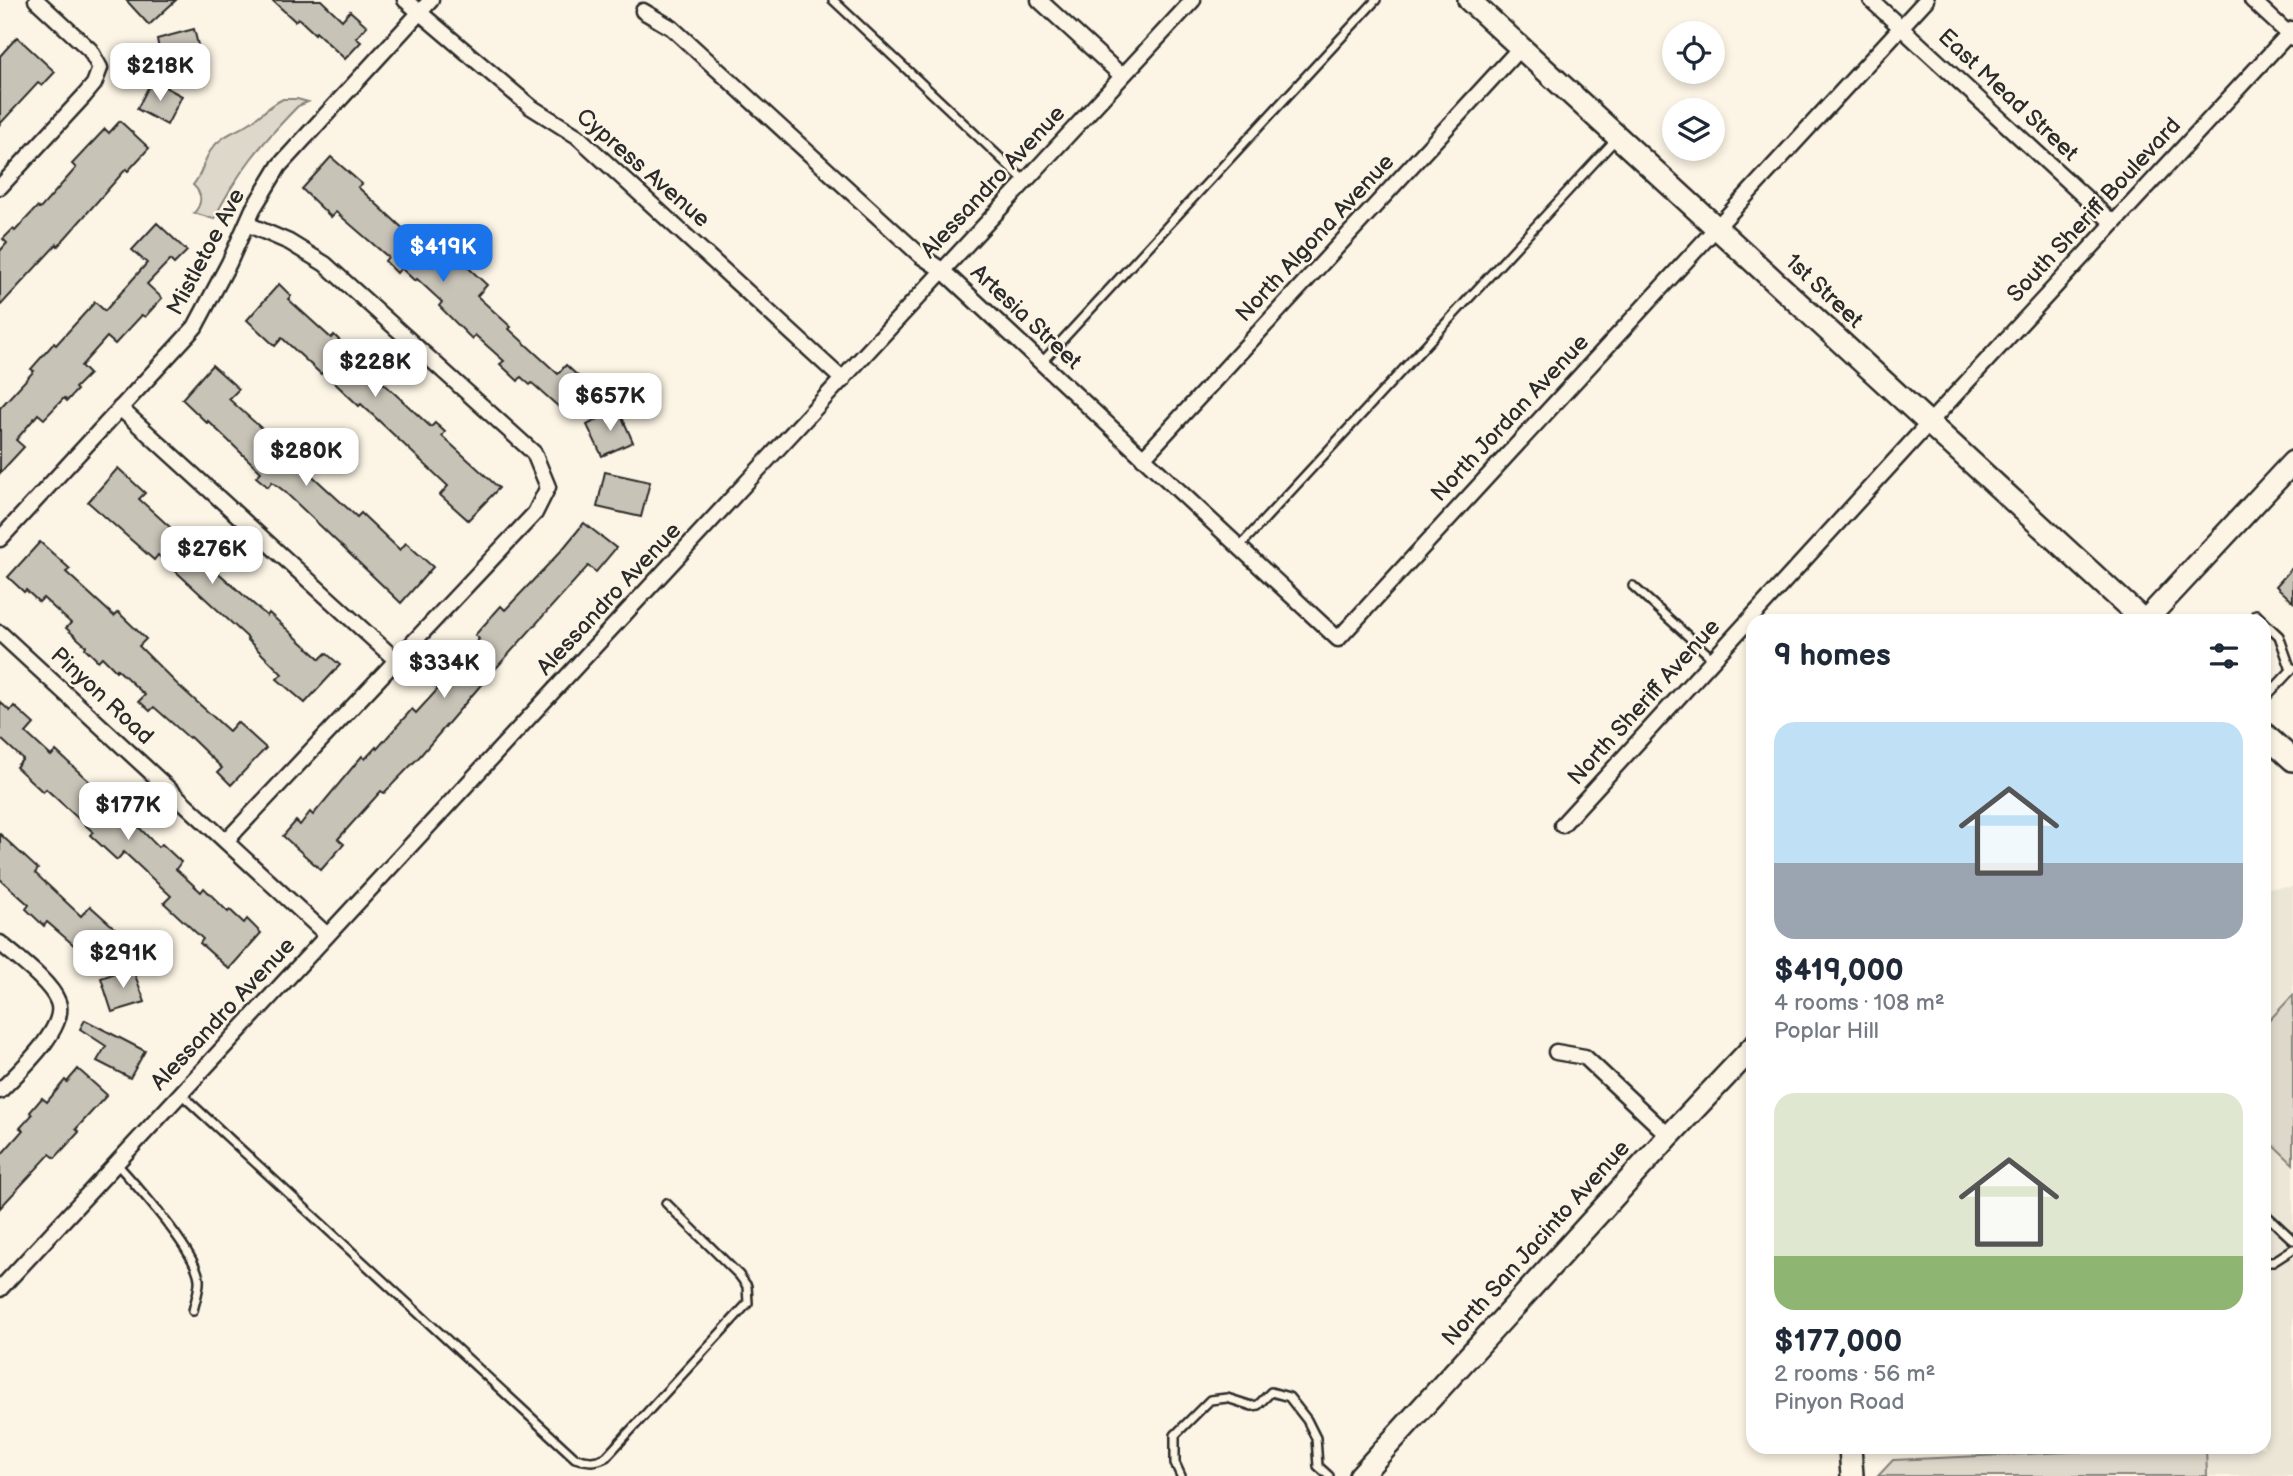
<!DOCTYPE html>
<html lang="en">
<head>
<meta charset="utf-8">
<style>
  :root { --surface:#fff; --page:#f6f6f7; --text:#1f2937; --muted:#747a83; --accent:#1a73e8 }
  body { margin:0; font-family:"Balsamiq Sans",sans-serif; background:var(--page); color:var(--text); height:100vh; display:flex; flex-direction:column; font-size:26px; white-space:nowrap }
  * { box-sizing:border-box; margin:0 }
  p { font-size:23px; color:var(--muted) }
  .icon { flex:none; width:38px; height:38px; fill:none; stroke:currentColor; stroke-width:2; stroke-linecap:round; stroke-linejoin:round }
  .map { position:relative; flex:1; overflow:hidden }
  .sheet { position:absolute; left:1746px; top:614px; width:525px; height:840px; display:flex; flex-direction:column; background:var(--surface); border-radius:21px; box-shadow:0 4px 10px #0003 }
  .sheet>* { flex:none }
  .tools { position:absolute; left:1662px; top:21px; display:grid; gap:14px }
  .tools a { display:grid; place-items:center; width:63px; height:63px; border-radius:50%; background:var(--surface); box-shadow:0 4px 10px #0003; font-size:35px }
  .price { position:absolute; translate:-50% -60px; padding:0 16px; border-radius:14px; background:#fff; color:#222; font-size:23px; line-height:46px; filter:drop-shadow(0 2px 4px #0008) }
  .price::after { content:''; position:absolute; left:50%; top:42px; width:21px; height:16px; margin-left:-10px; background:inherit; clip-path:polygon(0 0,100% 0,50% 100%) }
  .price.current { background:var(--accent); color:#fff }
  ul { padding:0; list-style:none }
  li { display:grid; align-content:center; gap:14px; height:371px; padding:0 28px }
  li span { display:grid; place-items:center; height:217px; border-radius:21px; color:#555 }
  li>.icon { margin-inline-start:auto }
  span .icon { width:126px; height:126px; fill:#fffc; stroke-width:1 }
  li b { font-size:30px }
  h2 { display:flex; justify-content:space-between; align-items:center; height:84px; padding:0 28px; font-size:30px }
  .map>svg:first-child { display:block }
</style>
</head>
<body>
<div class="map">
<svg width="2293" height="1476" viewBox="0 0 2293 1476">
  <rect width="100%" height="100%" fill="#fcf5e5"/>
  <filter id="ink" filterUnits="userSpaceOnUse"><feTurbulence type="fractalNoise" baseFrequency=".0143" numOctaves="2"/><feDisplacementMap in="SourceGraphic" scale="14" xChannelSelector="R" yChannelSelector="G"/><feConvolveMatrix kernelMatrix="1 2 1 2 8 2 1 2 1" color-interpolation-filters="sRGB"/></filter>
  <g filter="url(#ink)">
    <polygon fill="#ece6d7" points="2293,887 2293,1476 2207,1476 2206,1447 2264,1447 2265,888"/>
    <g fill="#ded8ca" stroke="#84827a" stroke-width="2">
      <path d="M283 99H297L308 102 298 106C261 144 238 171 214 219L194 213C202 204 203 194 193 185 202 175 203 161 211 150 222 134 237 132 251 122 263 113 269 106 283 99Z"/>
      <polygon points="2293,995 2293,1164 2265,1137 2264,1026"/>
      <polygon points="2182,1447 2206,1447 2207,1476 1878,1476 1893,1460"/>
    </g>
    <g fill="#c8c3b7" stroke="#2b2b2b" stroke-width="2">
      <polygon points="126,0 176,0 149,25"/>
      <polygon points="272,0 321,0 342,20 350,11 367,26 356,38 361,42 345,59 316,32 315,34 298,18 295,21"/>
      <polygon points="194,29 202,61 157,72 154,57 160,55 157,39"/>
      <polygon points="17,37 55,72 42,86 38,83 0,124 0,56"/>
      <polygon points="152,80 182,96 167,125 137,109"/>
      <polygon points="120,121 149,148 128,171 126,169 58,246 57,244 0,306 0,251 7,243 3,239 13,229 15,231 37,207 40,209 76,168 72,164 105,129 109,133"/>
      <polygon points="331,157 362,184 358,187 409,234 411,232 450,269 459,259 487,285 477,296 511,327 509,329 558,374 566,365 593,390 569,416 532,383 530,385 521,377 518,381 500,364 504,361 475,335 472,339 439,306 442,302 417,279 415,281 401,268 397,273 385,261 388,257 336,212 331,217 302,189"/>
      <polygon points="157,223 187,251 174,264 170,260 147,284 162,298 145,317 142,315 115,344 107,337 81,366 89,374 75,388 77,390 67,401 64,398 44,419 38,414 16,440 24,447 0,473 0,408 34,371 31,369 54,343 56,345 95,302 105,311 147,263 132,250"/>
      <polygon points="279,284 291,296 288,299 331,338 334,335 358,358 362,354 372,364 368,369 431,427 435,423 445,432 442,436 499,488 468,520 440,495 448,486 361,404 359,406 323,372 321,374 282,338 275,346 247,320"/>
      <polygon points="212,365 239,389 229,399 283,448 285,446 307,466 305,469 357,517 361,513 400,550 406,543 433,567 401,603 284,491 272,482 268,487 256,477 261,472 208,421 207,423 182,399"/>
      <polygon points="618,408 633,442 602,456 587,425"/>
      <polygon points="118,468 145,493 139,499 192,547 198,540 210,551 205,556 215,565 213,568 267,616 269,613 320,659 326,653 340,665 305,703 277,679 282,674 247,639 248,638 158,555 154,560 88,502"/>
      <polygon points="605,472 650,482 641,517 597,507"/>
      <polygon points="584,523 616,548 596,572 588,566 480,686 420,756 384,793 381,791 338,839 344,844 321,870 283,836 296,821 300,825 310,812 313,815 362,756 365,759 376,747 377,749 412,709 416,713 438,689 433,684 445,671 448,674 479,639 475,635 501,606 505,610 561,551"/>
      <polygon points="40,542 70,569 66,572 114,616 118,612 146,639 139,646 176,683 229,731 237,722 266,748 231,785 218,772 222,768 190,737 189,738 154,707 150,711 139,701 145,695 117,669 116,671 102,657 98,661 85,648 86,646 66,628 71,623 43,598 39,602 26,590 24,592 8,577"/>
      <polygon points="2293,567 2293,602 2276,586"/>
      <polygon points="0,702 10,711 14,706 34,724 26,733 51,756 56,751 91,783 89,784 104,798 101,800 126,823 131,819 158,847 162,844 181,862 176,869 201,892 204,888 228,912 230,910 244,923 247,919 261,933 229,969 200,943 203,939 164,903 171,896 124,852 117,860 90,835 93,832 46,789 43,792 16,767 23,759 0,738"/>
      <polygon points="0,834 38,869 35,873 81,916 90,906 118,931 96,955 81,942 76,947 47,922 44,926 26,909 29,905 0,879"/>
      <polygon points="132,967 145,1002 112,1012 101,978"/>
      <polygon points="85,1020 145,1051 130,1078 97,1061 106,1046 80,1029"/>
      <polygon points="78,1069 107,1095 76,1129 79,1132 55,1158 50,1154 0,1208 0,1156 23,1130 20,1128 32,1115 30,1112 42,1098 47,1102 65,1080 67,1082"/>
    </g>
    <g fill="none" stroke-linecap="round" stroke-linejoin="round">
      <g stroke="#2b2b2b" stroke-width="12">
        <g id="lane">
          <polyline points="833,0 1025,181"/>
          <polyline points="1042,362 1376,0"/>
          <polyline points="1239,547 1616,139"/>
          <polyline points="1633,586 1713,659"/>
          <polyline points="2256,614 2263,621"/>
          <polyline points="2264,622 2279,636 2291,670"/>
          <polyline points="2264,699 2293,668"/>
          <path d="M181 1094 575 1458C587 1461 594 1463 606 1457L748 1303 747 1286 739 1275 666 1203"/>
          <path d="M116 1163C136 1185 196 1251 199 1279 200 1289 195 1301 193 1311"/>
          <polyline points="2264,1213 2293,1240"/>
          <polyline points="2264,1262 2273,1262 2293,1249"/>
          <polyline points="1181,1476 1175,1463 1175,1435 1210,1400 1227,1398 1252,1406 1258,1405 1271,1392 1289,1397 1307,1420 1316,1438 1318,1466 1329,1476"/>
        </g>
      </g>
      <g stroke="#2b2b2b" stroke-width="19">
        <g id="street">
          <polyline points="405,0 531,107 577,136 843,380"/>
          <polyline points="1039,0 1122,76"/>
          <polyline points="1871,0 2113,223"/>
          <polyline points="2252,0 2293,38"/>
          <polyline points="643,11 672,28 921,256 942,270 1338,639 1926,0"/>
          <polyline points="0,187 84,96 94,84 100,68 90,50 36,0"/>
          <polyline points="120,408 396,660"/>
          <polyline points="1143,458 1520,48"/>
          <polyline points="0,539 195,327 229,263 253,209 279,166 431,0"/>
          <polyline points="0,633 327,935"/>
          <polyline points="1562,825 1929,423 2293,29"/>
          <polyline points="226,841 535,513 548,487 534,453 325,264 289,242 247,224"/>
          <path d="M0 943C16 957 51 982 58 1002 68 1028 17 1073 0 1091"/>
          <polyline points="1556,1052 1585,1057 1669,1136"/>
          <polyline points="0,1289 1193,0"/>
        </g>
      </g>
      <g stroke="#2b2b2b" stroke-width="26">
        <g id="secondary">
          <polyline points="1469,0 2144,621"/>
          <polyline points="2145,621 2293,462"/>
          <polyline points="2264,734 2293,760"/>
          <polyline points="1850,1447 1852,1476"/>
          <polyline points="1360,1476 1669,1136 1754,1046"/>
        </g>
      </g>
      <use href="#lane" stroke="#fcf5e5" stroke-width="7"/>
      <use href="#street" stroke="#fcf5e5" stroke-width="14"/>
      <use href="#secondary" stroke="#fcf5e5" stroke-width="21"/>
    </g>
  </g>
  <g text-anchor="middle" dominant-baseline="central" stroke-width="5" stroke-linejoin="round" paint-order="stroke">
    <g font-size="23" fill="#2b2b2b" stroke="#fcf5e5">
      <text transform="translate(2008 95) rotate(43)">East Mead Street</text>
      <text transform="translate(643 168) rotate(41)">Cypress Avenue</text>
      <text transform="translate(993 182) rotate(-47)">Alessandro Avenue</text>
      <text transform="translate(2094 210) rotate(-47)">South Sheriff Boulevard</text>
      <text transform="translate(1315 238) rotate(-47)">North Algona Avenue</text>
      <text transform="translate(206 252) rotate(-62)">Mistletoe Ave</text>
      <text transform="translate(1824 291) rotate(43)">1st Street</text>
      <text transform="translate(1026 317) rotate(43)">Artesia Street</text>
      <text transform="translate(1510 418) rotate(-47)">North Jordan Avenue</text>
      <text transform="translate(609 599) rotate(-47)">Alessandro Avenue</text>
      <text transform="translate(102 696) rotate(43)">Pinyon Road</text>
      <text transform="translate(1644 702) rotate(-48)">North Sheriff Avenue</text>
      <text transform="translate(223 1014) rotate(-47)">Alessandro Avenue</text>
      <text transform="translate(1536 1243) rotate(-48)">North San Jacinto Avenue</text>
    </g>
  </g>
</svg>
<div class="tools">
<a><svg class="icon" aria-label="locate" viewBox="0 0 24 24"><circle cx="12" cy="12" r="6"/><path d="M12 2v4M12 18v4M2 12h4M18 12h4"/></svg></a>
<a><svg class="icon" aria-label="layers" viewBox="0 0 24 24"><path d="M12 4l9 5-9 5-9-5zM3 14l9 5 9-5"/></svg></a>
</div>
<b class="price" style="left:160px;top:103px">$218K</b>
<b class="price current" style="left:443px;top:284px">$419K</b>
<b class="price" style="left:375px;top:399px">$228K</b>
<b class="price" style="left:610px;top:433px">$657K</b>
<b class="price" style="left:306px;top:488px">$280K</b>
<b class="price" style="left:212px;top:586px">$276K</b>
<b class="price" style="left:444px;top:700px">$334K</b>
<b class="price" style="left:128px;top:842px">$177K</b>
<b class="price" style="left:123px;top:990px">$291K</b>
<section class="sheet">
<h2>9 homes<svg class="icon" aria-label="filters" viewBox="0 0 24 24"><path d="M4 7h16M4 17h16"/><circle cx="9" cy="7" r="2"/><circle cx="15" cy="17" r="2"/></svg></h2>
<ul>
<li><span style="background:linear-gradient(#bfe0f5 65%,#9aa5b1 0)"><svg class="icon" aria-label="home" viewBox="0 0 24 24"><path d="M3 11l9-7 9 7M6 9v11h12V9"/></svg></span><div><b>$419,000</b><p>4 rooms · 108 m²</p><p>Poplar Hill</p></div></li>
<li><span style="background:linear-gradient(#dfe7d0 75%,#8fb573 0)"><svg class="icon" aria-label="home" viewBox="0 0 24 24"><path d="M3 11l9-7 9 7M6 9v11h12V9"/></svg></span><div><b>$177,000</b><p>2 rooms · 56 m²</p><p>Pinyon Road</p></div></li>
</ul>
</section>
</div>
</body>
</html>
